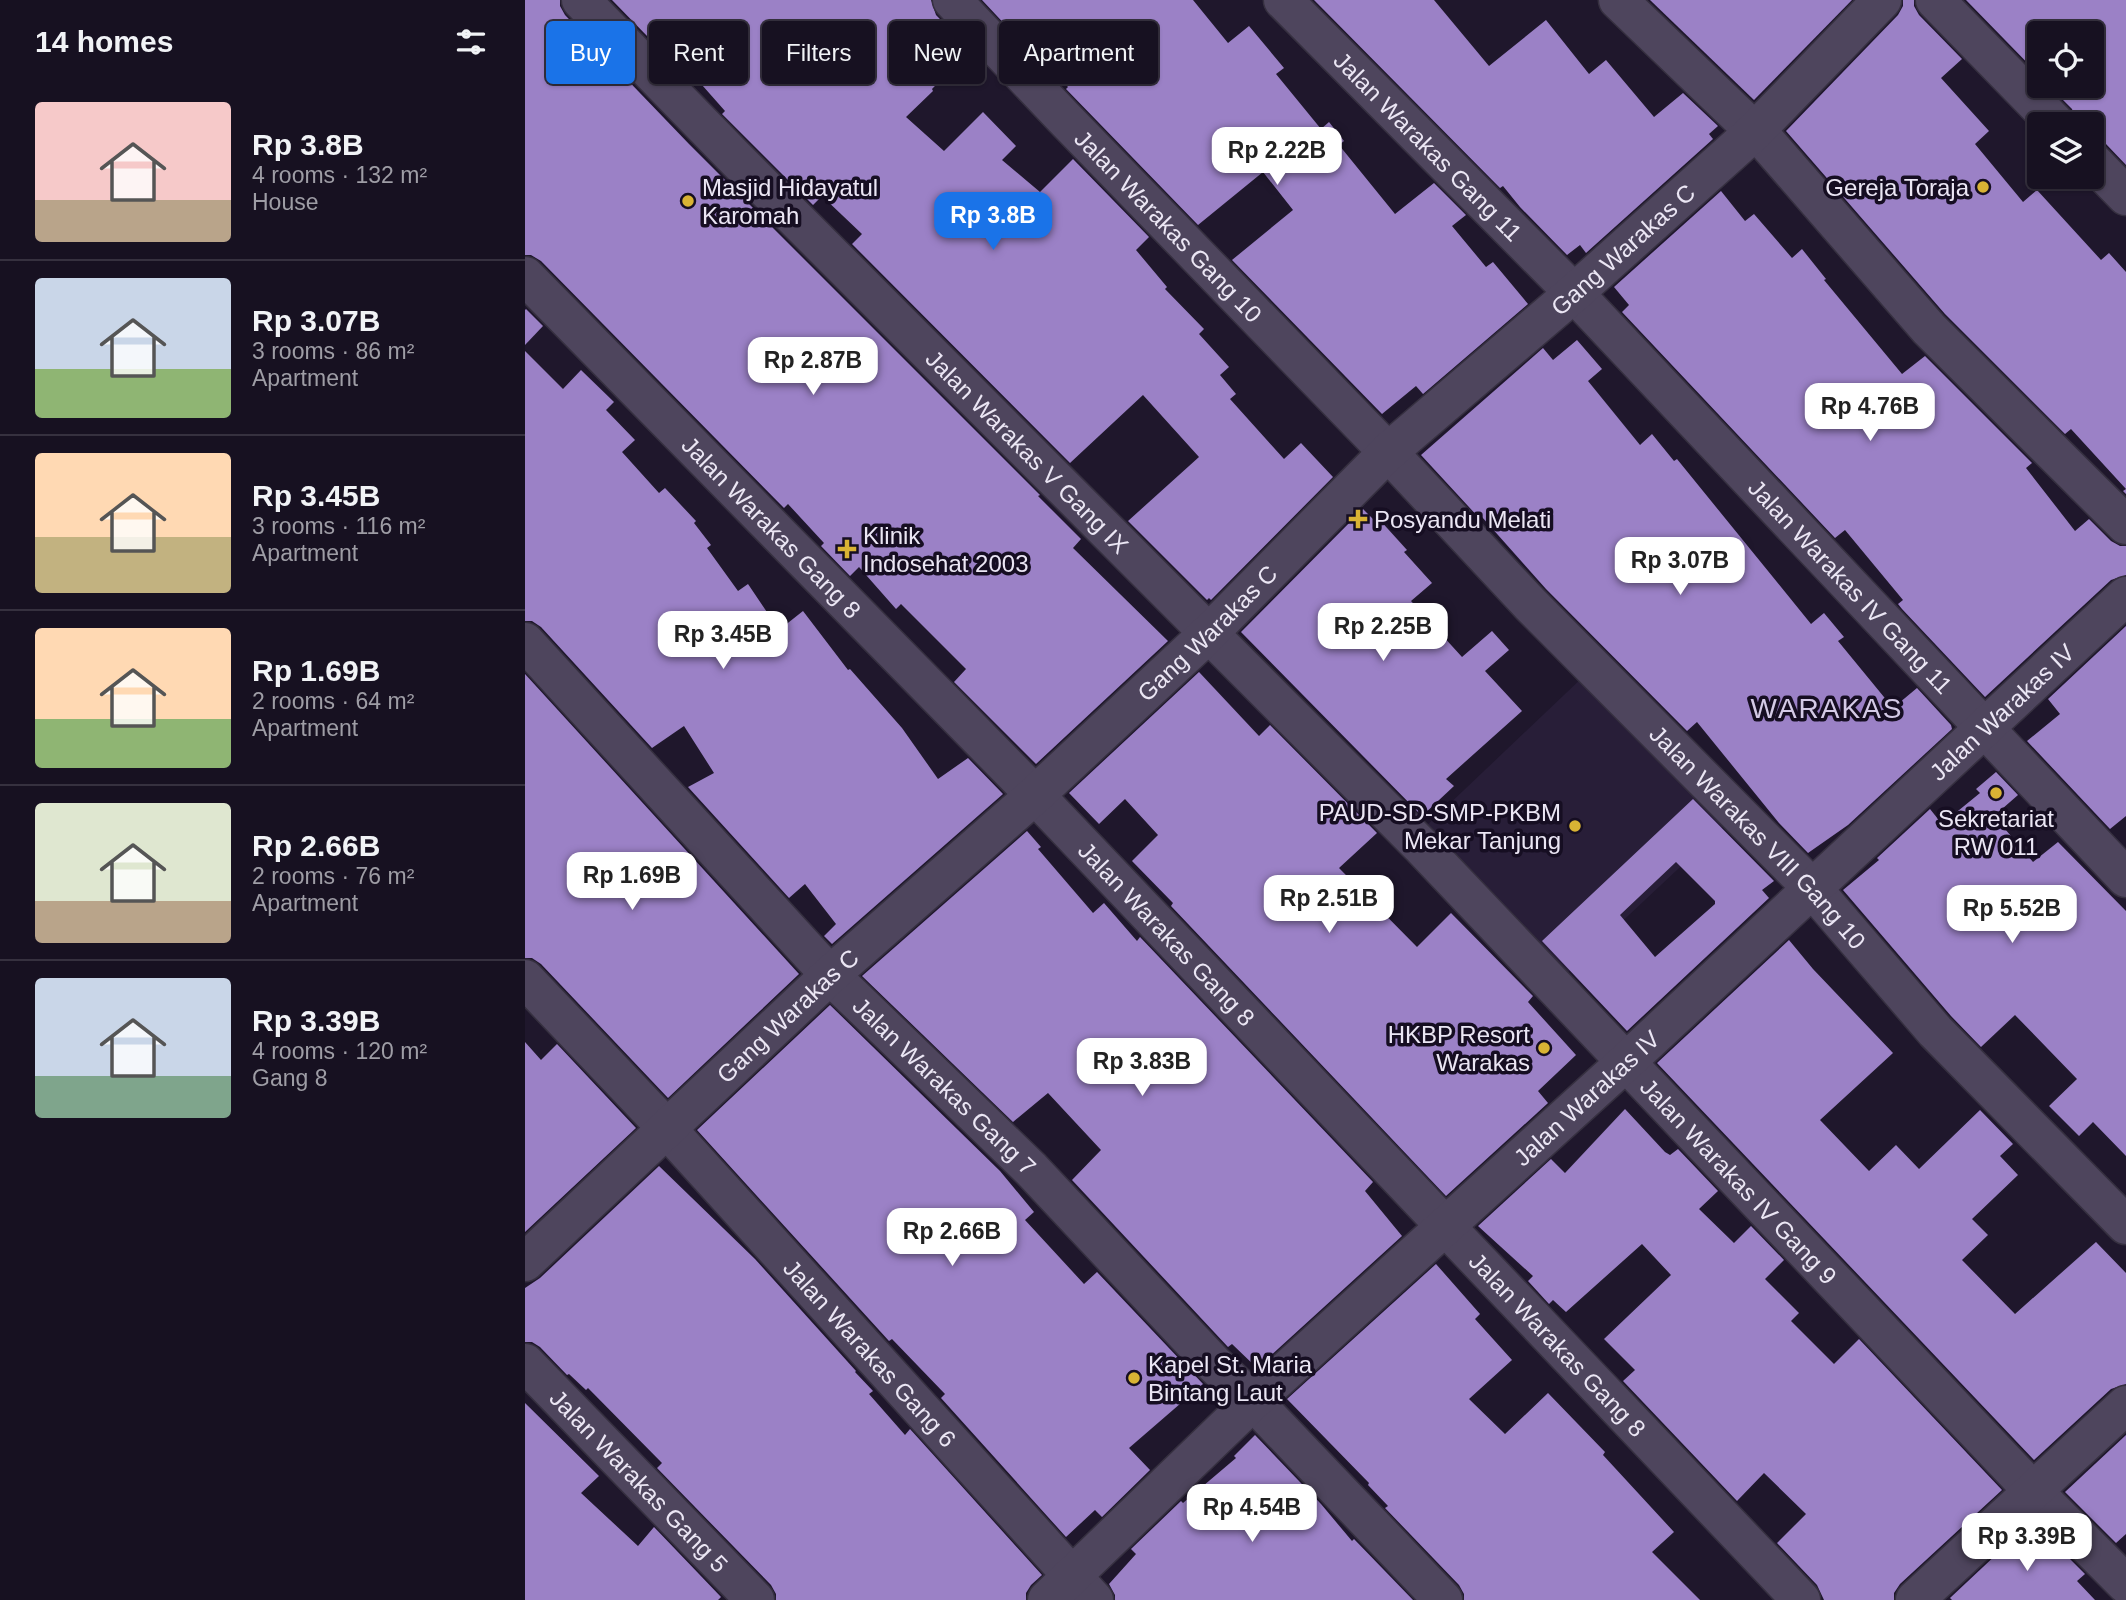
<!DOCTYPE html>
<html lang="en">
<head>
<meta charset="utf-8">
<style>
  :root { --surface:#171121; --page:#201a2a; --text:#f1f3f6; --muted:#9e9da5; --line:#36313f; --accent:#1a73e8 }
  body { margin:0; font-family:Arial,sans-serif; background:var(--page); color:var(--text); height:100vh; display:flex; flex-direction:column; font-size:26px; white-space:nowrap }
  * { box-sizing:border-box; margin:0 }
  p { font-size:23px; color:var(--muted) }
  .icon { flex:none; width:38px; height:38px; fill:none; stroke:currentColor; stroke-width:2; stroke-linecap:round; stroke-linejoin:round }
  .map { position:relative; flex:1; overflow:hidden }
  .details { display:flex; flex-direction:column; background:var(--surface); width:525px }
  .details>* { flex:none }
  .hud { position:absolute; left:21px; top:21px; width:665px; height:63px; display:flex; gap:14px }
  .tools { position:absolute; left:1502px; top:21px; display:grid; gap:14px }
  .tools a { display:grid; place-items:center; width:77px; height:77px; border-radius:7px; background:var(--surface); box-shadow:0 2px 5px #0004,0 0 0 2px var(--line); font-size:35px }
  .price { position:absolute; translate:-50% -60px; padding:0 16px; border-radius:14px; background:#fff; color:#222; font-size:23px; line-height:46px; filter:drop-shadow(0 2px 4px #0008) }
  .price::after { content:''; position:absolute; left:50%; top:42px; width:21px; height:16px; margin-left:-10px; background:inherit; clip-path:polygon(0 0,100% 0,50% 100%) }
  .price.selected { background:var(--accent); color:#fff }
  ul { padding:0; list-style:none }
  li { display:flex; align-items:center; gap:21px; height:175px; padding:0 35px }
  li+li { border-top:2px solid var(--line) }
  li span { display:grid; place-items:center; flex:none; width:196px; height:140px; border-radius:7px; color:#555 }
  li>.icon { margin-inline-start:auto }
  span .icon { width:84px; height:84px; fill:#fffc; stroke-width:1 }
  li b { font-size:30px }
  h2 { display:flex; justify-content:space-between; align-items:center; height:84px; padding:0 35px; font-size:30px }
  .pill { padding:0 24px; border-radius:7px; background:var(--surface); box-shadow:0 2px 5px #0004,0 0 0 2px var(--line); font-size:24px; line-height:63px }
  .pill.selected { background:var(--accent); color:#fff }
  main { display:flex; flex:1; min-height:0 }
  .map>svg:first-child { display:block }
</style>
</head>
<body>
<main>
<section class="details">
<h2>14 homes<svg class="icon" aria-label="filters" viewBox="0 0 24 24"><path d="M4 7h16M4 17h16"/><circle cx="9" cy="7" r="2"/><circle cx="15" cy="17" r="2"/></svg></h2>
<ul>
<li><span style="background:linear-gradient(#f6c9c9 70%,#b9a48a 0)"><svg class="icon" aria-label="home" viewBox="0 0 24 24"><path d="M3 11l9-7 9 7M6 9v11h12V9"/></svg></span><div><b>Rp 3.8B</b><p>4 rooms · 132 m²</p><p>House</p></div></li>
<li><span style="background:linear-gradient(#c9d6e8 65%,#8fb573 0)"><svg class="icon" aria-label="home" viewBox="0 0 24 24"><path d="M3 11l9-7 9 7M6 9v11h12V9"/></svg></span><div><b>Rp 3.07B</b><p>3 rooms · 86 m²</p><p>Apartment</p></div></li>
<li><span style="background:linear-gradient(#ffd9b3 60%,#c2b280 0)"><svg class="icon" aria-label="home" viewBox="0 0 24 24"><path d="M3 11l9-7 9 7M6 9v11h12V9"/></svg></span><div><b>Rp 3.45B</b><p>3 rooms · 116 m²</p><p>Apartment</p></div></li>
<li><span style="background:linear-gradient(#ffd9b3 65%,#8fb573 0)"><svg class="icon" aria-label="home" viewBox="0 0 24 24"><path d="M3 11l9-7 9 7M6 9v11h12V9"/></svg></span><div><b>Rp 1.69B</b><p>2 rooms · 64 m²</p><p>Apartment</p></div></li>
<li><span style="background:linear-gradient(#dfe7d0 70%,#b9a48a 0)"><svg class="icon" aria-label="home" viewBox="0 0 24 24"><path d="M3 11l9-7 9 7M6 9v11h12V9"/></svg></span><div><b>Rp 2.66B</b><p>2 rooms · 76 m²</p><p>Apartment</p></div></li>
<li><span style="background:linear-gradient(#c9d6e8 70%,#7fa58c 0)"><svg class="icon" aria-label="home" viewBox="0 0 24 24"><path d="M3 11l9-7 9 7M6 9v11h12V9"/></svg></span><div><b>Rp 3.39B</b><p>4 rooms · 120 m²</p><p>Gang 8</p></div></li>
</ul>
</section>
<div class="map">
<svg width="1601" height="1600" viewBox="0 0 1601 1600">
  <rect width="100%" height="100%" fill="#1f172c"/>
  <polygon fill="#281e38" points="1060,675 1201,824 1039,976 899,828"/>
  <g fill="#9b81c6" fill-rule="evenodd">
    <polygon points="0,0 35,0 35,6 40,15 164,144 515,495 513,496 556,539 548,548 643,641 511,764 429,682 441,669 376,604 371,609 334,567 325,576 296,546 299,543 263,504 259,508 16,261 6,255 0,255"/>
    <polygon points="87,0 406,0 411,15 445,50 407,89 408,91 381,117 419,151 458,112 491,146 477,160 515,192 548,159 624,237 611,250 642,287 640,289 679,329 674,334 704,367 695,375 711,394 705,399 759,459 776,443 808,477 686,600 684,598 682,600 603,521 674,457 618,395 545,463 327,244 337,234 297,196 288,205 197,114 200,111 162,68 158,73"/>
    <polygon points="457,0 668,0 703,43 724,26 759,68 751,74 796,129 804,122 819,141 814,145 870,214 909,183 941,215 927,226 961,267 968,262 1003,304 898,394 891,386 857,414 707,260 768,210 738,172 673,225 541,89 543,87 504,44 501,47"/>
    <polygon points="789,0 909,0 964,66 1021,20 1064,74 1081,60 1129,117 1158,93 1193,126 1184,134 1188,139 1061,253 1055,245 1042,255 995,207 978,186 975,188"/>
    <polygon points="1125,0 1327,0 1229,100"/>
    <polygon points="1378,0 1389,0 1389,6 1394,15 1437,59 1416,78 1464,131 1450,144 1498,202 1512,190 1576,260 1584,253 1601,272 1601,494 1598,491 1601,489 1546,429 1540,434 1420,314 1261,131 1373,15 1378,6"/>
    <polygon points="1441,0 1601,0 1601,165 1581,144 1569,139 1566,136 1566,124 1552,123 1547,109 1524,86 1566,86 1566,33 1514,33 1514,75"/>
    <polygon points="1196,191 1220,221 1229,214 1267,258 1277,249 1301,279 1299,280 1377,374 1400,356 1507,463 1501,468 1550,531 1564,519 1586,541 1595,546 1601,546 1601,575 1586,580 1460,697 1377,609 1373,604 1378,600 1320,530 1310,538 1097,312 1104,305 1089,287"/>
    <polygon points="1,309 18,326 0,345 0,310"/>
    <polygon points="1052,340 1077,369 1063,381 1115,445 1127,434 1149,461 1152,459 1286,624 1299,613 1319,637 1313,641 1368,708 1392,688 1426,725 1427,729 1323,825 1283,853 1254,823 1172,722 1162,731 1021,589 957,517 955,519 896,455 1018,348 1028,360"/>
    <polygon points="0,351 38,389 56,370 89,402 81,410 110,440 97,452 134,493 140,488 171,521 169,523 186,545 182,548 213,591 223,584 254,630 278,611 323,670 325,669 377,728 413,779 443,758 478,794 307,944 299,936 311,924 280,884 264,898 163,787 189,773 159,726 127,748 16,627 7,621 0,621"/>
    <polygon points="838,509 850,521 853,518 882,550 879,552 907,583 886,601 937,657 967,631 984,650 960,671 997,711 921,779 929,786 897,816 716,632"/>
    <polygon points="1601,626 1601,816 1585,829 1502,741 1535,714 1523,699"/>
    <polygon points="674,672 734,736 745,725 852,833 814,868 892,947 926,913 1008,996 1003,1002 1051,1055 1013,1091 1023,1103 921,1196 646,906 648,903 607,861 633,835 600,799 574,824 544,793"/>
    <polygon points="0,674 274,974 143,1098 16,964 7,958 0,958"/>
    <polygon points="1471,772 1493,795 1469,816 1508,862 1533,842 1601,911 1601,1156 1568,1122 1554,1136 1524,1106 1552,1079 1490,1015 1456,1047 1426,1016 1318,890 1354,860 1352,858 1405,809 1417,824 1455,793 1451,789"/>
    <path d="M1168 799 1249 881 1237 890 1244 898 1102 1031 1017 941ZM1151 862 1190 901V904L1130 957 1095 915Z"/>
    <polygon points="502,831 516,847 513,849 568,913 579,903 612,941 615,937 848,1182 840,1191 877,1236 732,1368 707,1344 703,1347 547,1180 576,1150 523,1093 488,1122 337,976"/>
    <polygon points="1264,940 1288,969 1368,1053 1295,1120 1344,1171 1371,1145 1394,1169 1455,1110 1488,1144 1475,1156 1493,1175 1447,1219 1463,1235 1437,1260 1490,1314 1571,1242 1601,1273 1601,1384 1586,1389 1509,1460 1132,1063"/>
    <polygon points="305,1005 475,1171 509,1212 500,1220 559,1284 572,1272 678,1384 604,1448 625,1470 577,1517 570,1510 541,1537 416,1398 420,1394 367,1339 364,1341 172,1130"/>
    <polygon points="0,1042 16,1060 32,1044 111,1128 0,1232"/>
    <polygon points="1100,1109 1140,1152 1145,1155 1153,1149 1193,1191 1174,1209 1209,1243 1226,1226 1259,1260 1240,1279 1274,1313 1266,1321 1309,1364 1334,1339 1477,1490 1375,1584 1369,1593 1369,1600 1299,1600 1292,1585 1252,1543 1281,1514 1239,1473 1212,1501 1098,1381 1110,1370 1079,1339 1146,1275 1117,1244 1041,1312 1028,1300 1024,1304 1003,1281 1008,1276 953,1226 1026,1159 1040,1173"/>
    <polygon points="134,1166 230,1259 331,1371 330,1372 348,1391 344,1394 380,1435 385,1429 517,1575 506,1585 501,1593 501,1600 251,1600 251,1594 246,1585 132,1468 137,1463 63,1388 61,1390 44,1374 42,1375 15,1347 7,1342 0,1342 0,1288 15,1278"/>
    <polygon points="911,1264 955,1314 950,1319 987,1360 944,1399 980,1434 1023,1393 1080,1452 1078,1455 1149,1532 1127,1552 1175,1600 939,1600 939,1594 934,1585 860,1508 863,1506 843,1485 844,1483 762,1399"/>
    <polygon points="0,1403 74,1476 56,1493 113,1546 129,1527 196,1597 193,1600 0,1600"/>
    <polygon points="730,1435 796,1504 827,1541 829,1539 888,1600 590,1600 590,1595 584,1584 611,1554 606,1549 656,1501 658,1503 711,1458 709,1456"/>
    <polygon points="1601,1435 1601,1534 1591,1543 1540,1492"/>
    <polygon points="1507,1521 1560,1574 1552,1581 1570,1600 1427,1600 1425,1598"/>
  </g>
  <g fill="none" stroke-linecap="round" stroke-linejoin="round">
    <g stroke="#363040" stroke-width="41">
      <g id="minor">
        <path id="s1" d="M56 0 206 154 895 845 1507 1490 1601 1584"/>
        <path id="s2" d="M427 0 538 117 863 452 1005 604 1287 888 1410 1031 1601 1225"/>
        <path id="s3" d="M758 0 1049 293 1601 878"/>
        <polyline points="1093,0 1244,145 1404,329 1601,525"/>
        <polyline points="1410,0 1531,124"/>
        <polyline points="1566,160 1601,196"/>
        <path id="s4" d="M0 276 510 795 1276 1600"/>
        <path id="s5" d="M0 642 305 975 506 1169 688 1363 728 1401 918 1600"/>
        <path id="s6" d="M0 979 132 1118 569 1600"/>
        <path id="s7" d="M0 1262 305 975 510 795 684 633 863 452 1049 293 1230 131 1357 0"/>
        <path id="s8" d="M0 1363 230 1600"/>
        <path id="s9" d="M522 1600 728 1401 1102 1061 1601 596"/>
        <polyline points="1390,1600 1601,1405"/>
      </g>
    </g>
    <use href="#minor" stroke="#4e455d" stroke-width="38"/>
  </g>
  <g fill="#d9b334" stroke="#160e22" stroke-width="2.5">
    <circle cx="1458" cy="187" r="7"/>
    <circle cx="163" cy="201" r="7"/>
    <path d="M829.5 508.5h7v7h7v7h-7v7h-7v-7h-7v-7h7z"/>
    <path d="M318.5 538.5h7v7h7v7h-7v7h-7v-7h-7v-7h7z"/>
    <circle cx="1471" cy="793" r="7"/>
    <circle cx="1050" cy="826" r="7"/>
    <circle cx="1019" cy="1048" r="7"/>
    <circle cx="609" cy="1378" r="7"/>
  </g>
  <g text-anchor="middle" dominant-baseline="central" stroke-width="7" stroke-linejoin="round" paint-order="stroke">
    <g font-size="24" fill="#ebe6f4" stroke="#160e22">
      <text stroke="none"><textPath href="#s3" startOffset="206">Jalan Warakas Gang 11</textPath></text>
      <text stroke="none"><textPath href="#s2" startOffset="313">Jalan Warakas Gang 10</textPath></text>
      <text stroke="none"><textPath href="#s7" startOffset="1494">Gang Warakas C</textPath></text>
      <text stroke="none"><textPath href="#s1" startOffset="635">Jalan Warakas V Gang IX</textPath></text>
      <text stroke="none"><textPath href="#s4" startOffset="352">Jalan Warakas Gang 8</textPath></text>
      <text stroke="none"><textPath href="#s3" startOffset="816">Jalan Warakas IV Gang 11</textPath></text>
      <text stroke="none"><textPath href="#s7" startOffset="928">Gang Warakas C</textPath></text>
      <text stroke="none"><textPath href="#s9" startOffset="1304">Jalan Warakas IV</textPath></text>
      <text stroke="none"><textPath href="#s2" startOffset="1162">Jalan Warakas VIII Gang 10</textPath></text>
      <text stroke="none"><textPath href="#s4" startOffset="919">Jalan Warakas Gang 8</textPath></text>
      <text stroke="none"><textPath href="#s7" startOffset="360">Gang Warakas C</textPath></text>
      <text stroke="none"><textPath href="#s5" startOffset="611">Jalan Warakas Gang 7</textPath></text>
      <text stroke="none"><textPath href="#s9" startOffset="737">Jalan Warakas IV</textPath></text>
      <text stroke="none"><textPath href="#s1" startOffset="1654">Jalan Warakas IV Gang 9</textPath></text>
      <text stroke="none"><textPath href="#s4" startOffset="1486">Jalan Warakas Gang 8</textPath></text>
      <text stroke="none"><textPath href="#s6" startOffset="509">Jalan Warakas Gang 6</textPath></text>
      <text stroke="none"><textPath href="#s8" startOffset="164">Jalan Warakas Gang 5</textPath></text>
    </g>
    <g font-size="24" fill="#ebe6f4" stroke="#160e22" text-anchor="start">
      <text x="177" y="187">Masjid Hidayatul<tspan x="177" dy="28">Karomah</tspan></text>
      <text x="1444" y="187" text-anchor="end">Gereja Toraja</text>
      <text x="849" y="519">Posyandu Melati</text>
      <text x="338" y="535">Klinik<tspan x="338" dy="28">Indosehat 2003</tspan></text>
      <text x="1036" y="812" text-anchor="end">PAUD-SD-SMP-PKBM<tspan x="1036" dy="28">Mekar Tanjung</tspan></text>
      <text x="1471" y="818" text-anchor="middle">Sekretariat<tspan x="1471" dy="28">RW 011</tspan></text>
      <text x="1005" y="1034" text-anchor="end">HKBP Resort<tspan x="1005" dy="28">Warakas</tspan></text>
      <text x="623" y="1364">Kapel St. Maria<tspan x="623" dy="28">Bintang Laut</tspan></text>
    </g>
    <g font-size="28" letter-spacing="2" fill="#d4cae6" stroke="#160e22">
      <text x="1302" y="708">WARAKAS</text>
    </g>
  </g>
</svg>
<div class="tools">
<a><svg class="icon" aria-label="locate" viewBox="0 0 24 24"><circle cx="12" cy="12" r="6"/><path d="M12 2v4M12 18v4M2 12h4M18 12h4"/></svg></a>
<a><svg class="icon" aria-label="layers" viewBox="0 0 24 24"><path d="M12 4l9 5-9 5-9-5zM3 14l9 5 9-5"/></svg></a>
</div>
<b class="price" style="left:752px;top:187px">Rp 2.22B</b>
<b class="price selected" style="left:468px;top:252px">Rp 3.8B</b>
<b class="price" style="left:288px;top:397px">Rp 2.87B</b>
<b class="price" style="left:1345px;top:443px">Rp 4.76B</b>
<b class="price" style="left:1155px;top:597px">Rp 3.07B</b>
<b class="price" style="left:858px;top:663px">Rp 2.25B</b>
<b class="price" style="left:198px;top:671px">Rp 3.45B</b>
<b class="price" style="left:107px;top:912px">Rp 1.69B</b>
<b class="price" style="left:804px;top:935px">Rp 2.51B</b>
<b class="price" style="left:1487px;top:945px">Rp 5.52B</b>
<b class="price" style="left:617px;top:1098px">Rp 3.83B</b>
<b class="price" style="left:427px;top:1268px">Rp 2.66B</b>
<b class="price" style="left:727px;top:1544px">Rp 4.54B</b>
<b class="price" style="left:1502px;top:1573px">Rp 3.39B</b>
<div class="hud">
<a class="pill selected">Buy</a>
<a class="pill">Rent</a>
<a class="pill">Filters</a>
<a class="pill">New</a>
<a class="pill">Apartment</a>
</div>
</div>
</main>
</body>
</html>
